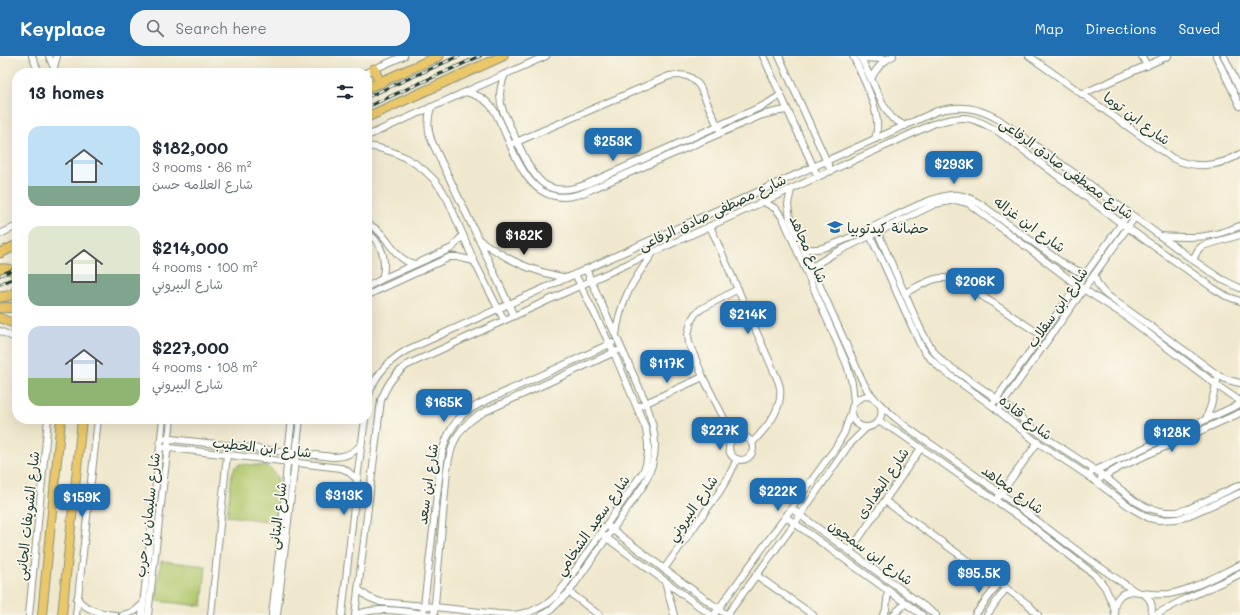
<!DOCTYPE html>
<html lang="en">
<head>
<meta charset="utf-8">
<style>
  :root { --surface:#fff; --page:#f2f2f3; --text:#1f2937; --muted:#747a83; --accent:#1f6fb2 }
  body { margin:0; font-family:Mali,"Playpen Sans Arabic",sans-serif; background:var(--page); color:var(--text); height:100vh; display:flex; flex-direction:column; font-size:15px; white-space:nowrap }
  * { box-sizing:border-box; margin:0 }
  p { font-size:13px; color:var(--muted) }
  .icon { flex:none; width:22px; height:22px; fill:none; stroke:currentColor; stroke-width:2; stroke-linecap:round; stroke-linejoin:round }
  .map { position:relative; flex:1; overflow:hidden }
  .details { position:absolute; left:12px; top:12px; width:360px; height:356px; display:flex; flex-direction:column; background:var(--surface); border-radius:16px; box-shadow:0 4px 16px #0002 }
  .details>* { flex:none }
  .price { position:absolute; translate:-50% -34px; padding:0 9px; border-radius:8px; background:var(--accent); color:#fff; font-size:13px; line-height:26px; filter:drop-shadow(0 1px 2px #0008) }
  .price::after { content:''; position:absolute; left:50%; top:24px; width:12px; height:9px; margin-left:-6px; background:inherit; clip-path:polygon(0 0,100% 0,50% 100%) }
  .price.selected { background:#222; color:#fff }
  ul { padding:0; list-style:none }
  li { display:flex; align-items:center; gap:12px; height:100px; padding:0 16px }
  li span { display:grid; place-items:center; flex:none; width:112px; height:80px; border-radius:12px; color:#555 }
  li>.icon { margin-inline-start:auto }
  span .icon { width:48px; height:48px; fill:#fffc; stroke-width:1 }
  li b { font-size:17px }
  h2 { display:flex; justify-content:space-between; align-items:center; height:48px; padding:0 16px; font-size:17px }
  header { display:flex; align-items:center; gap:24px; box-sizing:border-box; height:56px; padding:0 20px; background:var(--accent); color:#fff }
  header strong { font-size:19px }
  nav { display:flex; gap:22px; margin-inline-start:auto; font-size:14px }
  .search { width:280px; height:36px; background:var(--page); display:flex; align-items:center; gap:10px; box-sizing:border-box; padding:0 14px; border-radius:16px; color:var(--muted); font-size:15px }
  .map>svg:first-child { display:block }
</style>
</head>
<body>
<header>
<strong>Keyplace</strong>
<div class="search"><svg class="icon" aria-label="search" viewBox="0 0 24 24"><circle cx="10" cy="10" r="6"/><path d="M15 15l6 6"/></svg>Search here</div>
<nav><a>Map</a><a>Directions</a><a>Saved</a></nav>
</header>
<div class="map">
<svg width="1240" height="559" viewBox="0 0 1240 559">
  <rect width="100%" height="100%" fill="#fbf7ec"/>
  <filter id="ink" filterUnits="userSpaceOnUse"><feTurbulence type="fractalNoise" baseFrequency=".025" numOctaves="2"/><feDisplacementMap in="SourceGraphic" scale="8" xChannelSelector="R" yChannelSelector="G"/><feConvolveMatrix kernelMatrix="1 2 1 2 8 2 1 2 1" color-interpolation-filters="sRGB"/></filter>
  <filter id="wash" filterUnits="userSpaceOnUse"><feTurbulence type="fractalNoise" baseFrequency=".012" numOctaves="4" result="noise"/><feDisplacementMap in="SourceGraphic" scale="16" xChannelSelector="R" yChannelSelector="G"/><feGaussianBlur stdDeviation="0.9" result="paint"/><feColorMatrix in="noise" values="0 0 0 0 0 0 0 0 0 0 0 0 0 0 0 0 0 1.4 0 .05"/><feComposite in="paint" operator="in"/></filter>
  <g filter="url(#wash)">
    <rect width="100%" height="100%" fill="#f0e8ce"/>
    <g fill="#b1c86d" stroke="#688250">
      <path d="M240 408 266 410 273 415 277 421 279 428 276 466 227 460 232 419C233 413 235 411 240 408Z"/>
      <polygon points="161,505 206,510 202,550 156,545"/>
    </g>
  </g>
  <g filter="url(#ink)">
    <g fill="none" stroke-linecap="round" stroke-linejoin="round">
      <g stroke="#889281" stroke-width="8">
        <g id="minor">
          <polyline points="32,0 39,17"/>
          <polyline points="49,0 56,17"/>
          <polyline points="763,0 818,121"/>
          <polyline points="779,0 831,115"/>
          <path d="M853 0C863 22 884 59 875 83"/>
          <polyline points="860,0 884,50 892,62 905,70"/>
          <path d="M1029 0 1172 102C1194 113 1219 111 1240 98"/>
          <polyline points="1142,0 1147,10"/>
          <polyline points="1216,0 1240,50"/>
          <polyline points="1224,0 1240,34"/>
          <polyline points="861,2 887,3"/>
          <polyline points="54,11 57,0"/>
          <polyline points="365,17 404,0"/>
          <path d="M505 18C500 31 498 41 503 55 509 68 515 81 521 94 536 127 549 143 587 128L765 49 781 39"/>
          <path d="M871 23C876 12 883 5 893 0"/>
          <path d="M466 36C474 38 482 41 488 47 495 53 498 62 502 70 516 100 529 148 572 140 579 139 586 136 592 133L762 59 780 55 787 54"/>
          <polyline points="1082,38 1168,0"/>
          <path d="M431 51C427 64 427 74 432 86L479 184 514 260"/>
          <polyline points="367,80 546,0"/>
          <path d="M514 87 669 20C683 18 691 18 700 31L719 73"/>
          <path d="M367 90C401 94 432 113 448 144L474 205 504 264"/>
          <polyline points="791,134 788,148 790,163 862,324 868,335 875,343"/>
          <polyline points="764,146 776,153 783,162 847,309 852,327 854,346"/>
          <path d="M367 168C388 175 392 204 415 208"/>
          <path d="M710 170 772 311C775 318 779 325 780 332 783 354 766 372 752 387"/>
          <path d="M875 170C885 193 895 216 905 238 916 262 924 287 943 306L1003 347 1039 377 1104 420 1135 445 1148 452 1164 456H1177L1188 453 1240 429"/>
          <polyline points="867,174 883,206 920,288 926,298 940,312 991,349 1034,384 1087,419 1133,453 1149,462 1159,464 1177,463 1187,460 1240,437"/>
          <path d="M367 177C383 186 387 206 382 223"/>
          <polyline points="0,178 17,170"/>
          <path d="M1160 180C1193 182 1209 183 1240 170"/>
          <path d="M481 185C511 206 531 215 567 222"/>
          <path d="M804 192C817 196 829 190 842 185 850 181 859 178 867 174 888 164 937 136 958 139 968 140 976 145 983 150L1065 209 1085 218"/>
          <polyline points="1193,204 1198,194 1202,190 1240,179"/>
          <polyline points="812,211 833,198 935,148 955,144 968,147 1077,229 1124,259 1222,333 1240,345"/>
          <path d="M1094 219C1097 228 1100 234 1108 240L1181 292 1219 320 1228 324 1240 327"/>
          <polyline points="367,231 382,223 452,192 463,179"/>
          <path d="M905 237C929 225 941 214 967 230L1041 279"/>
          <polyline points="367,240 376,235 450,201 457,201 474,205"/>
          <polyline points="0,275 17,283"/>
          <path d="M616 279C620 244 633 225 653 197"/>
          <polyline points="994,346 1129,157"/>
          <path d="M367 347C371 324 386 306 407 294L937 55C961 49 976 51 998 63L1081 122 1193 204 1221 223 1240 232"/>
          <path d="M880 348C888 368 863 380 853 363 847 352 858 337 871 341 875 343 878 346 881 349 896 364 913 376 931 388 954 404 977 421 1000 437 1045 470 1088 505 1135 535"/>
          <polyline points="1001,350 1135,161"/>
          <polyline points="637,351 703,321"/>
          <polyline points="1206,363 1211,349 1217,325"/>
          <polyline points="878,365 898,376 1028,467 1095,519 1105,531 1114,552"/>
          <circle cx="741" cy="392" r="12"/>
          <path d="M162 382 333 401C345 401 354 398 361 388"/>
          <polyline points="734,382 703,321 689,287 688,279 691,265 695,258 701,253 738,233"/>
          <polyline points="161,391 341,412 346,414 357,423"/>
          <polyline points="1092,416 1240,348"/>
          <polyline points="1101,422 1120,411 1240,357"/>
          <polyline points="999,440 1038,386"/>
          <polyline points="885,445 1029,549 1038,559"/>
          <polyline points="792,453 936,559"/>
          <polyline points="786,461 922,559"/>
          <polyline points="609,471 664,513 727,559"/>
          <polyline points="604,480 711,559"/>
          <polyline points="850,495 921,392"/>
          <polyline points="664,513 720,435 729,420 737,403"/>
          <polyline points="756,519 813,559"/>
          <polyline points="665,525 674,559"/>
          <polyline points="358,533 368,541 380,546 435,551 498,558 514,559 530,556 548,547 555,541 564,530 643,416 646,409 648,397 648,388 646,373 614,297 575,218"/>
          <polyline points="569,536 599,559"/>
          <path d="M1141 537C1150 538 1159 539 1169 538 1190 535 1220 518 1240 509"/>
          <path d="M77 543C88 555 100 557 115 559"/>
          <path d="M423 558 442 397C445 383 453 366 465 357 470 353 476 350 481 347L612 287"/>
          <polyline points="29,559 48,363"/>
          <polyline points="76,559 98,363"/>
          <polyline points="123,559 135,555 143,548"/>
          <polyline points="142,559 163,363"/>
          <polyline points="148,559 171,363"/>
          <polyline points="211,559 227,399"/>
          <polyline points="272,559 282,470 288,396 292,363"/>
          <polyline points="277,559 300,363"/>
          <polyline points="342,559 357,423 365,363"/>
          <path d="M355 559 381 344C388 327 393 320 407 309L933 68C965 58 970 60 999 76L1121 167 1213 232 1226 240 1240 245"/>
          <path d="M356 559C377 549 410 557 433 559"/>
          <path d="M434 559 447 414C451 386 458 370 484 356L617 295"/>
          <path d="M542 559 552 553 569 536 643 430C660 400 657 378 646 347L586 213"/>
          <polyline points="714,559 836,391 844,377 851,357"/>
          <polyline points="727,559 795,467 848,390 867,371"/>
          <polyline points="883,559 886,554 888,534"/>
          <polyline points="893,559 906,547"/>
          <polyline points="975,559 999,527"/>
          <polyline points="987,559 1006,532"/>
          <path d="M1115 559C1108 527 1159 528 1151 559"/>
          <polyline points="1155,559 1185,543 1240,518"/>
        </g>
      </g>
      <g stroke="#889281" stroke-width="10">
        <g id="major">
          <polyline points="0,262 17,269"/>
          <polyline points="42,559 61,363"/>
          <polyline points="62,559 82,363"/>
        </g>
      </g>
      <g stroke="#889281" stroke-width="11">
        <g id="highway">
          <polyline points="374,13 380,27"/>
          <polyline points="367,32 439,0"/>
          <polyline points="367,61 503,0"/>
          <polyline points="0,197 17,189"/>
          <path d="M0 213C7 212 13 213 17 219"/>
          <path d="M0 241C7 240 12 240 17 234"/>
          <polyline points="0,252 17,251"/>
        </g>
      </g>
      <use href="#minor" stroke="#fff" stroke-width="6"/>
      <use href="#major" stroke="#eac769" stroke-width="8"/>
      <use href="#highway" stroke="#eac769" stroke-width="9"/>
      <g stroke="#1f3d34" stroke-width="3.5">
        <g id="rail">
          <polyline points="367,41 459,0"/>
          <polyline points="367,51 480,0"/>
          <polyline points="0,219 17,212"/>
          <polyline points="0,228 17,221"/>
        </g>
      </g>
      <use href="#rail" stroke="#fbf7ec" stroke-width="2" stroke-dasharray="6" stroke-linecap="butt"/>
    </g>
  </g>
  <defs>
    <g id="school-bare" transform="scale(1.2)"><path d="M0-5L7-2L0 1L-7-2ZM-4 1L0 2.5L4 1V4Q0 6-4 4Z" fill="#1f6fb2" stroke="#fbf7ec" stroke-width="2.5" paint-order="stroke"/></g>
  </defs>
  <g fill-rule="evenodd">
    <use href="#school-bare" x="835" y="171"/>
  </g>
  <g text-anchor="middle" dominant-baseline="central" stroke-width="3.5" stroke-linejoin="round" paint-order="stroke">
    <g font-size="14" fill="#1f3d34" stroke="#fbf7ec">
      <text transform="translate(1137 62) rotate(36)">شارع ابن توما</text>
      <text transform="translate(1067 112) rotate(36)">شارع مصطفى صادق الرفاعى</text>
      <text transform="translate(712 156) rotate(-25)">شارع مصطفى صادق الرفاعى</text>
      <text transform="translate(1030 168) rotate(36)">شارع ابن غزاله</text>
      <text transform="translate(809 193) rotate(66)">شارع مجاهد</text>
      <text transform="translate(1057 251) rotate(-55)">شارع ابن سقلاب</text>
      <text transform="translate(1026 361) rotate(38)">شارع قتاده</text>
      <text transform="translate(262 391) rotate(6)">شارع ابن الخطيب</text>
      <text transform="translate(882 427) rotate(-56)">شارع البغدادى</text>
      <text transform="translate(427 428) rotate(-82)">شارع ابن سعد</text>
      <text transform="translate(1013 433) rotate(36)">شارع مجاهد</text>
      <text transform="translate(692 452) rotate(-55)">شارع البيروني</text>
      <text transform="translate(147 459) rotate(-83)">شارع سليمان بن حرب</text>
      <text transform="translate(27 460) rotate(-84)">شارع الشويفات الجانبى</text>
      <text transform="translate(277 460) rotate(-83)">شارع البتانى</text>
      <text transform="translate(592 469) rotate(-55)">شارع سعيد الشخامي</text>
      <text transform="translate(871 496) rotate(36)">شارع ابن سمجون</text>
    </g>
    <g font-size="14" fill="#1f3d34" stroke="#fbf7ec" text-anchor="start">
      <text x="847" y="171">حضانة كيدتوبيا</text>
    </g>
  </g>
</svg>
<b class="price" style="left:613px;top:106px">$253K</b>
<b class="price" style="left:954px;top:129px">$293K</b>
<b class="price selected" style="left:524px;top:200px">$182K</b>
<b class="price" style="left:975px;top:246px">$206K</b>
<b class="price" style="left:748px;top:279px">$214K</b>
<b class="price" style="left:667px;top:328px">$117K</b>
<b class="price" style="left:444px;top:367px">$165K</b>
<b class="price" style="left:720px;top:395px">$227K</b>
<b class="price" style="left:1172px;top:397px">$128K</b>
<b class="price" style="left:778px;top:456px">$222K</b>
<b class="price" style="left:344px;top:460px">$313K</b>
<b class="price" style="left:82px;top:462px">$159K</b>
<b class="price" style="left:979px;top:538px">$95.5K</b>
<section class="details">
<h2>13 homes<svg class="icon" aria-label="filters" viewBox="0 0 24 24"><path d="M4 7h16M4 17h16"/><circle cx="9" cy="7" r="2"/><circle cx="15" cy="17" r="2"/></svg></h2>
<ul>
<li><span style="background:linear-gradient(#bfe0f5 75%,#7fa58c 0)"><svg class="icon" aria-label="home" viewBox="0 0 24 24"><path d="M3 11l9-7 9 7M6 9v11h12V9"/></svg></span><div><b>$182,000</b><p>3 rooms · 86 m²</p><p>شارع العلامه حسن</p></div></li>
<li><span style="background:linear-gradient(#dfe7d0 60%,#7fa58c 0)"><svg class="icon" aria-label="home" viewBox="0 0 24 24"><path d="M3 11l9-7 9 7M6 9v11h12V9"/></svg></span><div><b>$214,000</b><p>4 rooms · 100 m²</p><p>شارع البيروني</p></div></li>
<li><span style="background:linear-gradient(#c9d6e8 65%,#8fb573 0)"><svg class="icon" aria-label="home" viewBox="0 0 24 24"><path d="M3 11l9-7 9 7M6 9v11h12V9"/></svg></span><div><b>$227,000</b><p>4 rooms · 108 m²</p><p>شارع البيروني</p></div></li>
</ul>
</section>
</div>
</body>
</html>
